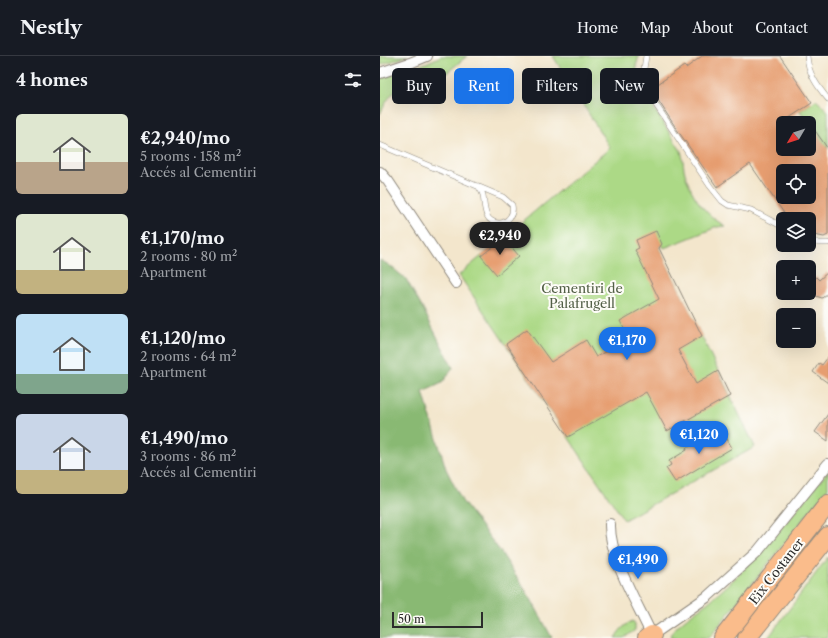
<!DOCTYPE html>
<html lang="en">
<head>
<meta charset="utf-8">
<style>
  :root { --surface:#171b24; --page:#20242c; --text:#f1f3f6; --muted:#9ea1a6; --line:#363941; --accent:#1a73e8 }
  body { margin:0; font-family:"Libre Caslon Text",serif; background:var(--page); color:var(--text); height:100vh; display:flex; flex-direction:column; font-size:15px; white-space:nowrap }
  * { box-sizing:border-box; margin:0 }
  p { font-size:13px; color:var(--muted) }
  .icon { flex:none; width:22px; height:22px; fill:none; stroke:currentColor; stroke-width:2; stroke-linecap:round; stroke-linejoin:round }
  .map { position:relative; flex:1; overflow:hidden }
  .drawer { display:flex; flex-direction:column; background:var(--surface); width:380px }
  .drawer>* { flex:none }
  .hud { position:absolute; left:12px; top:12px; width:376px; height:36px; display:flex; gap:8px }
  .needle { width:26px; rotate:231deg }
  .fabs { position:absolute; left:396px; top:60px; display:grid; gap:8px }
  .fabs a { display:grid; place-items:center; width:40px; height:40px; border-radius:6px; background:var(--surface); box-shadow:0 4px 16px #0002; font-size:20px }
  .scale { position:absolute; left:12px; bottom:10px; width:91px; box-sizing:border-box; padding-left:4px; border:2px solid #2b2b2b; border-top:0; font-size:11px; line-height:14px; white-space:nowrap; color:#2b2b2b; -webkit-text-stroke:3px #fdfcf7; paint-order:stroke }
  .price { position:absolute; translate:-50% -34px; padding:0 9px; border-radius:14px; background:var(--accent); color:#fff; font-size:13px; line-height:26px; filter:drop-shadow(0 1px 2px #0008) }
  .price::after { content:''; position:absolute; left:50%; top:24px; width:12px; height:9px; margin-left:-6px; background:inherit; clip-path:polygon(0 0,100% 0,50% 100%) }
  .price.current { background:#222; color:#fff }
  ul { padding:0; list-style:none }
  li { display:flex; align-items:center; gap:12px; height:100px; padding:0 16px }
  li span { display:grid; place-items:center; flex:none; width:112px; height:80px; border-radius:6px; color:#555 }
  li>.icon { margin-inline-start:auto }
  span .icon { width:48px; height:48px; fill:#fffc; stroke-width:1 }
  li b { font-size:17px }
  h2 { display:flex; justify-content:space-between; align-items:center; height:48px; padding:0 16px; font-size:17px }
  .pill { padding:0 14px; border-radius:6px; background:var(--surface); box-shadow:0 4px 16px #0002; font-size:14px; line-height:36px }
  .pill.current { background:var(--accent); color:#fff }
  header { display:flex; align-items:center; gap:24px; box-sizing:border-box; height:56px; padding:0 20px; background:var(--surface); border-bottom:1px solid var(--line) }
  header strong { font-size:19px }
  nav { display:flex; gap:22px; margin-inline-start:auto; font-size:14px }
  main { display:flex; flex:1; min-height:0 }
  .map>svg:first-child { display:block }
</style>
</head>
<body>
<header>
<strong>Nestly</strong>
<nav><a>Home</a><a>Map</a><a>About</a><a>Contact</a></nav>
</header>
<main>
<section class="drawer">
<h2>4 homes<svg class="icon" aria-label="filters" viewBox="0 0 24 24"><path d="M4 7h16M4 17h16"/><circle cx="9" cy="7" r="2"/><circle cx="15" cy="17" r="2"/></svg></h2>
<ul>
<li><span style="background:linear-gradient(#dfe7d0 60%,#b9a48a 0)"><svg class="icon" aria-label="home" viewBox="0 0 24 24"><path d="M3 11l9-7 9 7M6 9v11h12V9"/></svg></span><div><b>€2,940/mo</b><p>5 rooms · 158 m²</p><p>Accés al Cementiri</p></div></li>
<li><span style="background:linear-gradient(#dfe7d0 70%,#c2b280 0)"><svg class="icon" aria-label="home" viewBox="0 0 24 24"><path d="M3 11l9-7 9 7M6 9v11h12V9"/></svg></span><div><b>€1,170/mo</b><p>2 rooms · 80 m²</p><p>Apartment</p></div></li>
<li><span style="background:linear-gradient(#bfe0f5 75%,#7fa58c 0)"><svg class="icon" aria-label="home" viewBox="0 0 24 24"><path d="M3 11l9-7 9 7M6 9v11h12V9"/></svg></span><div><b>€1,120/mo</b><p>2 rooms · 64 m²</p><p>Apartment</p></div></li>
<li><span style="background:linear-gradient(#c9d6e8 70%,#c2b280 0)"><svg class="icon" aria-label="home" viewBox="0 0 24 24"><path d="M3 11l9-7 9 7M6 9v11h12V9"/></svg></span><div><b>€1,490/mo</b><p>3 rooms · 86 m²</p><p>Accés al Cementiri</p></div></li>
</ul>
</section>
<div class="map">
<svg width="448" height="582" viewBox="0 0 448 582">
  <rect width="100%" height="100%" fill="#fdfcf7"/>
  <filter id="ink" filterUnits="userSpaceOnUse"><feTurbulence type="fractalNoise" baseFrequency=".025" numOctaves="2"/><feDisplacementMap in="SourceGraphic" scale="8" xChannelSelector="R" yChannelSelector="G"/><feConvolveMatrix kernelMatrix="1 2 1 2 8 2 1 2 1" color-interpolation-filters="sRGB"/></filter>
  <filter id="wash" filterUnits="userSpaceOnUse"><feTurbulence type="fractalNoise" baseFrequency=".012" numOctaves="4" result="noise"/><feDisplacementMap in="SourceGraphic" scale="16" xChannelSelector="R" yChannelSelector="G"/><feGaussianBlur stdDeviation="0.9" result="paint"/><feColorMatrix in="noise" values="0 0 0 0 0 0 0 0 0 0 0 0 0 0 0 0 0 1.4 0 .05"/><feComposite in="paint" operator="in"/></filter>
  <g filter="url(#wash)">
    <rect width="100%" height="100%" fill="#f3e6cc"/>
    <g fill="#acd986" stroke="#6c8258">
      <polygon points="0,0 28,0 0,9"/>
      <path d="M61 0H87L51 30 45 41 37 43 25 39V36L22 32C11 34 5 49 0 58V22C22 17 41 10 61 0Z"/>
      <path d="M173 0H259L256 10 259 29 301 95C303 101 303 107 304 113 309 137 324 158 345 170L337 171 284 192 282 188 279 192 375 391 244 464 79 219 230 92Z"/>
      <polygon points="436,44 448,55 448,93 420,55"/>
      <path d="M448 415V432L329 582H290C291 570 322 552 331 544 376 506 411 460 448 415Z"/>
      <polygon points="448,501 448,582 388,582"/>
      <path d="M253 565 255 568V574L244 582H235C239 575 245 568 253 565Z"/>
    </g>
    <polygon fill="#89b973" stroke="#5a724f" points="0,204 9,209 26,223 44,255 73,312 62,327 43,336 66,413 82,445 120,495 151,543 172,582 0,582"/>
    <g id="blocks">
      <g fill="#e69d70" fill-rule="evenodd">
        <path d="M322 0H400L432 47 403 66V93H429V66L448 93V179L444 181 429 178V163H408L370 108 337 131 296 72 276 41 272 32 304 10 306 12ZM403 115H429V141H403Z"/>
        <polygon points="276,175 282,188 279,192 322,280 298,294 316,328 338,315 350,340 287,375 266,336 188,381 126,288 147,273 171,306 206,284 216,301 249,282 240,265 279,243 255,194 259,192 256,184"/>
        <polygon points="124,182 139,200 117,219 101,200"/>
        <polygon points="448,216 448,237 442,242 429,238 429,227 436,221 439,224"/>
        <polygon points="448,301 448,327 433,316 439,307 442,309"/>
        <polygon points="448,358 448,385 435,376"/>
        <polygon points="341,372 352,392 295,426 286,412 291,409 289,405 307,394 306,392"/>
      </g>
    </g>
  </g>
  <g filter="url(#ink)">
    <use href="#blocks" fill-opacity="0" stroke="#8f887c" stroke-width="1"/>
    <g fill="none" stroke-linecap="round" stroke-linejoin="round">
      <g stroke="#8f887c" stroke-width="6">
        <g id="lane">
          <polyline points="266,0 263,19 272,43 330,130 342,145 348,149 371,154 403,171"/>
          <path d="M427 0C428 17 437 30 448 43"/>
          <path d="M0 89 123 141 132 149C133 154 133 157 130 161 127 165 123 167 119 167 103 166 105 150 103 139 102 135 100 133 98 130"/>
          <polyline points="429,184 439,187 448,187"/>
        </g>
      </g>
      <g stroke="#8f887c" stroke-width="12">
        <g id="street">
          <polyline points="0,17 30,7 47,0"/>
          <polyline points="0,116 8,125 76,227"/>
          <path d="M230 468C229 502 259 550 273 582"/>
          <polyline points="272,579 327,541 378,495 448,408"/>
        </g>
      </g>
      <g stroke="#8f887c" stroke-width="20">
        <g id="highway">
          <polyline points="267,582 272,579"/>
          <polyline points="343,582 448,448"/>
          <polyline points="367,582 448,480"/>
        </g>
      </g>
      <use href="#lane" stroke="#fff" stroke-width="5"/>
      <use href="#street" stroke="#fff" stroke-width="10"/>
      <use href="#highway" stroke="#fabc8b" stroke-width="18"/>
    </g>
  </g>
  <g text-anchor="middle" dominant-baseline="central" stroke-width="4" stroke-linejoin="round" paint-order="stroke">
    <g font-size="13" fill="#525f46" stroke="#fdfcf7">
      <text x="202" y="232">Cementiri de<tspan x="202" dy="15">Palafrugell</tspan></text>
    </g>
    <g font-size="13" fill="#2b2b2b" stroke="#fdfcf7">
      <text transform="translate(396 515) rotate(-52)">Eix Costaner</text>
    </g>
  </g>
</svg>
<div class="fabs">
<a><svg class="needle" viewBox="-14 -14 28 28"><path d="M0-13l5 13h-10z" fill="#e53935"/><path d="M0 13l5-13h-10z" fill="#9ea1a6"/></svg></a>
<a><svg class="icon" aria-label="locate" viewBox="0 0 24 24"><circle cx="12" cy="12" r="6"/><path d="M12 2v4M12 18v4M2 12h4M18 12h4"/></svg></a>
<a><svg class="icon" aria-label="layers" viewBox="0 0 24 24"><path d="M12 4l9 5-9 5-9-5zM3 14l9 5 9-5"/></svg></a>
<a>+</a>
<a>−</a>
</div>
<div class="scale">50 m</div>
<b class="price current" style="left:120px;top:200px">€2,940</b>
<b class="price" style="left:247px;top:305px">€1,170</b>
<b class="price" style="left:319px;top:399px">€1,120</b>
<b class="price" style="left:258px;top:524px">€1,490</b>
<div class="hud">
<a class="pill">Buy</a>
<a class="pill current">Rent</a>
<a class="pill">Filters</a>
<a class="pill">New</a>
</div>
</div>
</main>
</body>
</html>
